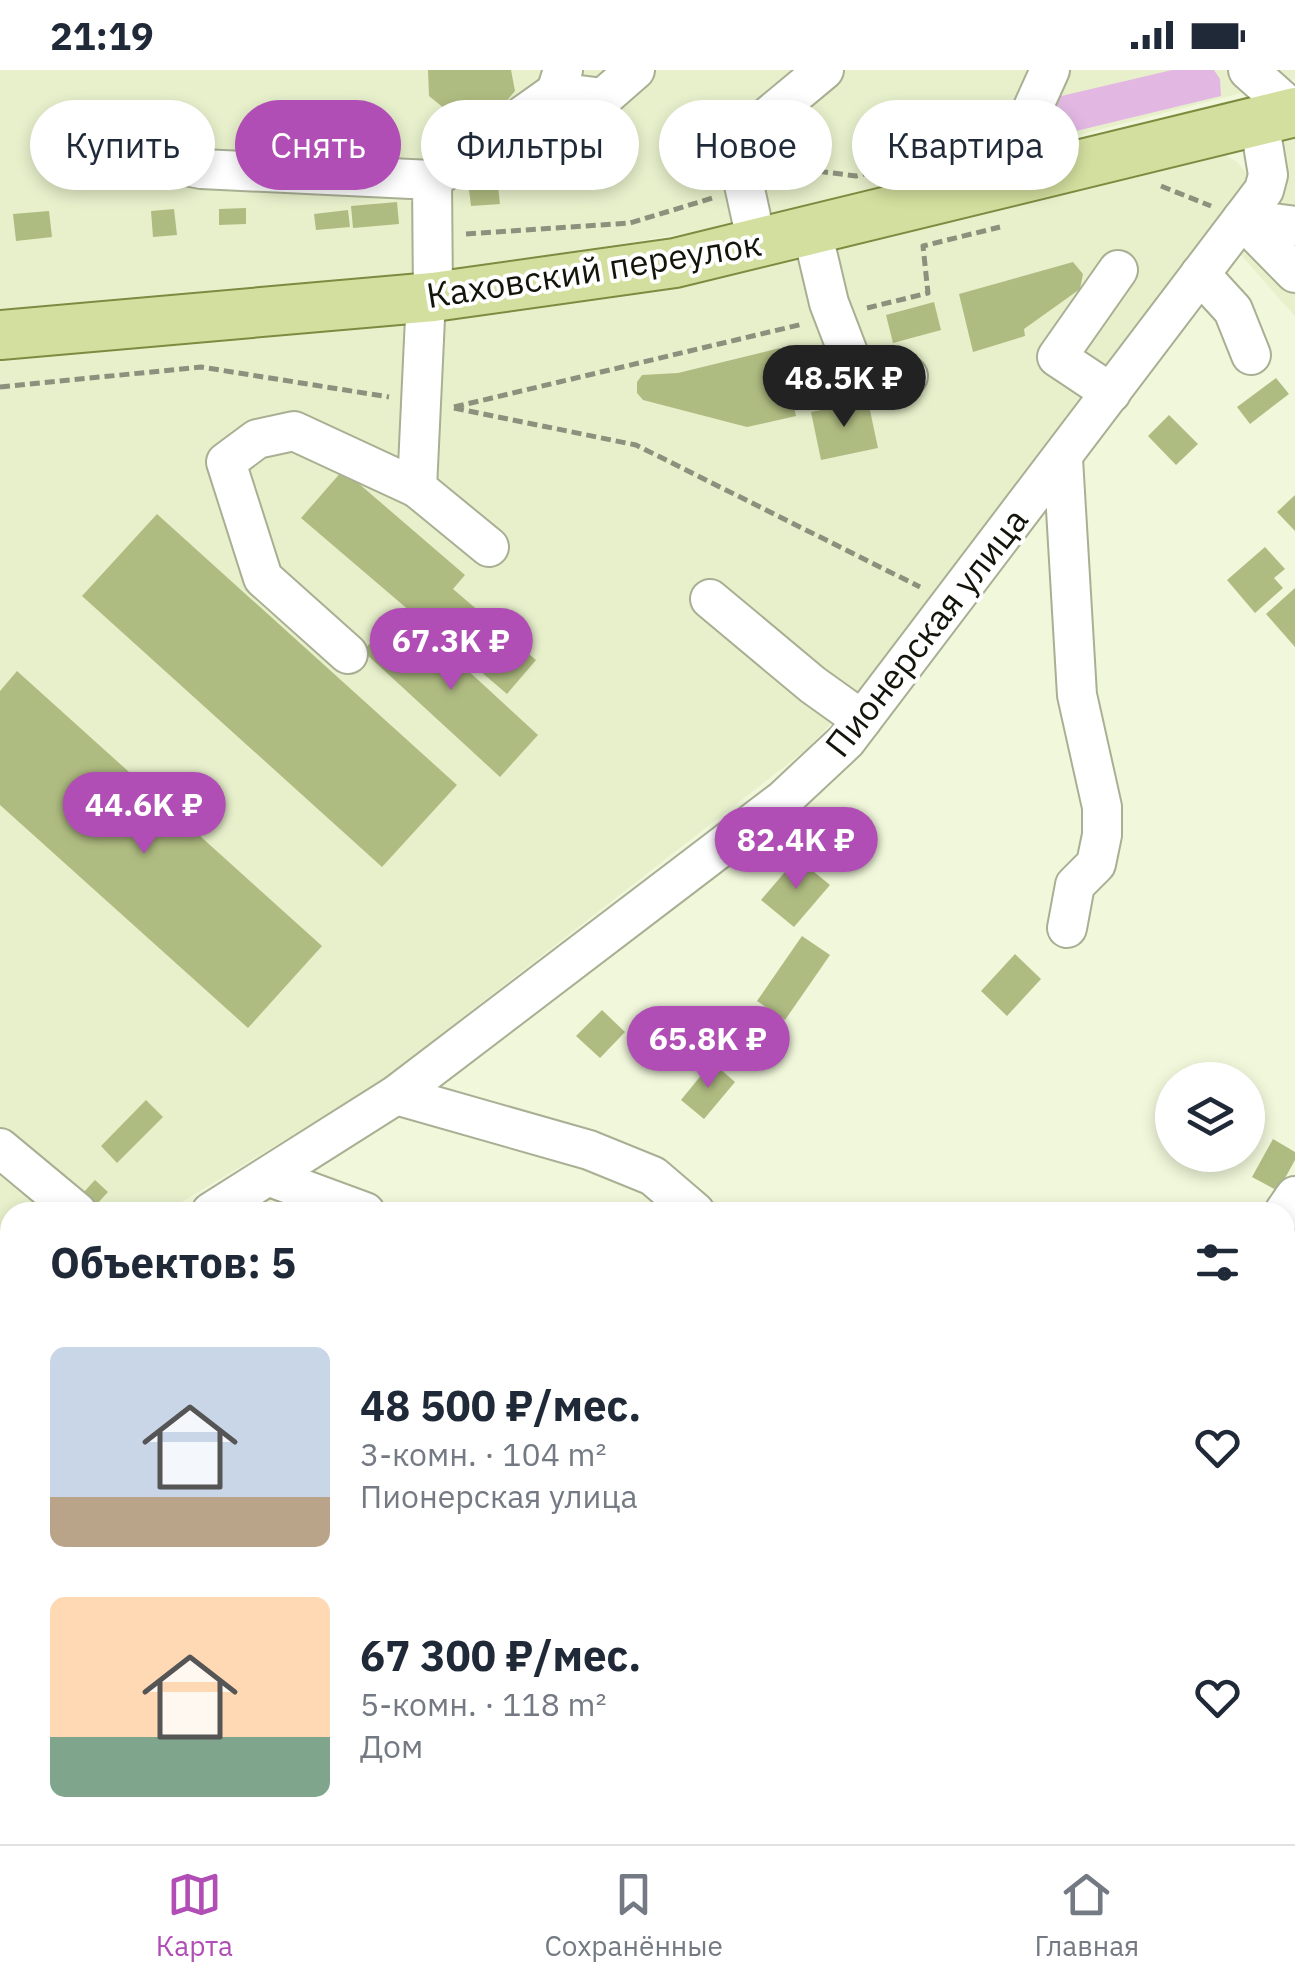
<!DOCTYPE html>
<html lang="ru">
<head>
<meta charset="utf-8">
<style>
  :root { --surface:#fff; --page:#f2f2f3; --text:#1f2937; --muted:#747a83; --line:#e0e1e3; --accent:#b04eb5 }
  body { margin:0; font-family:"IBM Plex Sans",sans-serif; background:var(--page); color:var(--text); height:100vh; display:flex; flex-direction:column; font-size:38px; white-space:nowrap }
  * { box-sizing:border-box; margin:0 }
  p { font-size:32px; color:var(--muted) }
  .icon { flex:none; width:55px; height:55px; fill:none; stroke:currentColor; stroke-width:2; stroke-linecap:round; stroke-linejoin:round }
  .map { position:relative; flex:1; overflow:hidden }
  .details { position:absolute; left:0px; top:1132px; width:1295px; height:642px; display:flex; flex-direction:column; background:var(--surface); border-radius:30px 30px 0 0; box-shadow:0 5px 15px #0003 }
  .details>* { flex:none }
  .hud { position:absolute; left:30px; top:30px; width:1235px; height:90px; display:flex; gap:20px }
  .controls { position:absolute; left:1155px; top:992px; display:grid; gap:20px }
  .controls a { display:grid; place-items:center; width:110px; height:110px; border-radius:50%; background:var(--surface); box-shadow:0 5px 15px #0003; font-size:50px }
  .price { position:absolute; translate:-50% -85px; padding:0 22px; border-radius:35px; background:var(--accent); color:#fff; font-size:32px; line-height:65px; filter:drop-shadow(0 2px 5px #0008) }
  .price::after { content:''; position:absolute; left:50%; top:60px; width:30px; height:22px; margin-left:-15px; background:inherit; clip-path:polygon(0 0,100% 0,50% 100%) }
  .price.on { background:#222; color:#fff }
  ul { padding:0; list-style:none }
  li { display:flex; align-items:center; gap:30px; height:250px; padding:0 50px }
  li span { display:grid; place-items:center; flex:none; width:280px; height:200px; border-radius:15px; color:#555 }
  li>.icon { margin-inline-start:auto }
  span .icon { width:120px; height:120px; fill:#fffc; stroke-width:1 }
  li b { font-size:42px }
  h2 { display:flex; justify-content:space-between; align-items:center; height:120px; padding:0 50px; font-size:42px }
  .chip { padding:0 35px; border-radius:45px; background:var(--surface); box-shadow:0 5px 15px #0003; font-size:35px; line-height:90px }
  .chip.on { background:var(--accent); color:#fff }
  .status { display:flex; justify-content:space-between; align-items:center; height:70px; padding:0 50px; background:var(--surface); direction:ltr }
  .status svg { height:28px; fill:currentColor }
  .menu { display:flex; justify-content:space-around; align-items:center; height:140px; border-top:2px solid var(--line); background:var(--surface); font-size:28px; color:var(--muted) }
  .menu a { display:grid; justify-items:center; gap:5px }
  .menu .on { color:var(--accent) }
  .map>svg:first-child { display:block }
</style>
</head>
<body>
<div class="status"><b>21:19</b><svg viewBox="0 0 49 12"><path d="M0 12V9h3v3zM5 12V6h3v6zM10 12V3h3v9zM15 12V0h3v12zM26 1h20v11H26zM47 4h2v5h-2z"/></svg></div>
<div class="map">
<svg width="1295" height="1774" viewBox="0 0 1295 1774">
  <rect width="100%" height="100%" fill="#f0f7da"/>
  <g fill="#e7f0cb">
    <polygon points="0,0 1295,0 1295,9 724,157 396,211 0,248"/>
    <polygon points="1295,57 1295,246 1232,175 1268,63"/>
    <polygon points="1210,83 1223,84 1237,92 1247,104 1243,125 842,642 807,679 376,1015 165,1142 10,1142 10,1260 0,1268 0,284 408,251 678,217"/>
  </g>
  <polygon fill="#e2b8e3" points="1172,0 1214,0 1220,9 1221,26 1047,68 1041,50 1057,27"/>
  <g fill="#afbc81">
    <polygon points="428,0 511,0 515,21 493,47 461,52 429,26"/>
    <polygon points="729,33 738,48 715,62 706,47"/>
    <polygon points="498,116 500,134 471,136 469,120"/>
    <polygon points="397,132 399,154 353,158 351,136"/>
    <polygon points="246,138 246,154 219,155 219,139"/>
    <polygon points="174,139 177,165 153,167 151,141"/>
    <polygon points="348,140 350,157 316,160 314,144"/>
    <polygon points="49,141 52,167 16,171 13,144"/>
    <polygon points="1073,192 1083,204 1080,219 1024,259 1025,266 973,282 959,224"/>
    <polygon points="934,232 941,260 893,273 886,245"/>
    <polygon points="780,278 796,346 747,357 643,330 637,323 637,312 642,305 678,303"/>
    <polygon points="1276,308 1289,324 1250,354 1237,337"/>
    <polygon points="868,331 878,378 821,390 811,342"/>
    <polygon points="1169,345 1198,374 1176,395 1148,366"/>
    <polygon points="343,400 465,505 453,519 536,590 507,624 301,448"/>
    <polygon points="1295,425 1295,461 1277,442"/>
    <polygon points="157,444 457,715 382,797 82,526"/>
    <polygon points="1265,477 1285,499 1274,508 1283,518 1255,543 1227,510"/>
    <polygon points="1295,518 1295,577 1266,544"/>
    <polygon points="401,539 538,665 500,707 363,581"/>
    <polygon points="17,601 322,876 248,958 0,735 0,621"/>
    <polygon points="797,788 830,815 794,857 761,830"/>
    <polygon points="802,866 830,885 785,950 757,931"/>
    <polygon points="1015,884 1041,909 1007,946 981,921"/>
    <polygon points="602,940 625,962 600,988 576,966"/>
    <polygon points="712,992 735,1012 704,1049 681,1030"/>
    <polygon points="146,1030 163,1047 117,1093 101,1076"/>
    <polygon points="1273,1069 1295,1082 1295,1090 1278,1121 1252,1107"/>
    <polygon points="95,1110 108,1122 94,1137 81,1125"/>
    <polygon points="1295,1154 1295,1319 1285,1338 1285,1173"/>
    <polygon points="0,1179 10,1188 10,1195 0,1207"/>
    <polygon points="10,1429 10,1481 0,1471 0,1438"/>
    <polygon points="47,1765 75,1765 82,1774 54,1774"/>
    <polygon points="413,1765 453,1765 443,1774 421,1774"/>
    <polygon points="478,1765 513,1765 503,1774 486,1774"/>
    <polygon points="877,1765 940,1765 935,1774 872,1774"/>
  </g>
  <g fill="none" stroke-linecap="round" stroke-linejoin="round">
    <g stroke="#a8af93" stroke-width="42">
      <g id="minor">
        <polyline points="1248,0 1295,42"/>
        <polyline points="556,22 603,28 635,0"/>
        <polyline points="128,85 201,99 432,110 433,227"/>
        <polyline points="1027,106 1022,62 1050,0"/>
        <polyline points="432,110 556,22 563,0"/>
        <polyline points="1295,156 1242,149 1295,203"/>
        <polyline points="812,161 829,233 852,293 908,306"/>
        <polyline points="757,174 735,74 824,0"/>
        <polyline points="1200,204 1233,240 1251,285"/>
        <polyline points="426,227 417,418 489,477"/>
        <polyline points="1111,323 1057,287 1118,200"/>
        <polyline points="1063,389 1077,625 1102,737 1102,765 1096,794 1075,815 1067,858"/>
        <polyline points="710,529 813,615 862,650"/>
        <polyline points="348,584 263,508 226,392 257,369 294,361 417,418"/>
        <polyline points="396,1025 589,1080 653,1106 695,1142"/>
        <polyline points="0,1078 77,1142"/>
        <polyline points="270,1107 365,1142"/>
        <polyline points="211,1142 396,1025 783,730 846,671 1264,120 1268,105 1259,50"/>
        <polyline points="1284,1142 1295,1126"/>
        <polyline points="0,1296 10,1288"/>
        <polyline points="1285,1617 1295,1623"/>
        <polyline points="300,1774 309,1765"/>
        <polyline points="835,1774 840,1765"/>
        <polyline points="1045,1774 1050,1765"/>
      </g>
    </g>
    <g stroke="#7d8b41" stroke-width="52">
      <g id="major">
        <polyline points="0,265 433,227 675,193 1295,42"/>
        <polyline points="1285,1734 1295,1714"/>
        <polyline points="1265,1774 1269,1765"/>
      </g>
    </g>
    <g stroke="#8c917d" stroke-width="5" stroke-dasharray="10 5" stroke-linecap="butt">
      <polyline points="774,110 817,101 856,106 871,102"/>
      <polyline points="1161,116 1211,136"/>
      <polyline points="466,164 630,153 716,127"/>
      <polyline points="867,238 928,223 923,176 1000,157"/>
      <polyline points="0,317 201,297 389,327"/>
      <polyline points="454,337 803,254"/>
      <polyline points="454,338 636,375 920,517"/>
      <polyline points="1200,1774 1204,1765"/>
    </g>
    <use href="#minor" stroke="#fff" stroke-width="38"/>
    <use href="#major" stroke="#d3df9e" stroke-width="48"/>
  </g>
  <g text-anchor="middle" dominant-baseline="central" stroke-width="8" stroke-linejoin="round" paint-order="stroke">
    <g font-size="35" fill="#13150b" stroke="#fff">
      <text transform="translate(594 199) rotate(-9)">Каховский переулок</text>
      <text transform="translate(926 562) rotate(-52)">Пионерская улица</text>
    </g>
  </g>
</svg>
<div class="controls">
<a><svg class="icon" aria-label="layers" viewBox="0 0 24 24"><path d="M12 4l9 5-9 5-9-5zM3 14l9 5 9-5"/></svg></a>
</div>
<b class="price on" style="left:844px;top:360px">48.5K ₽</b>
<b class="price" style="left:451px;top:623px">67.3K ₽</b>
<b class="price" style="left:144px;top:787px">44.6K ₽</b>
<b class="price" style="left:796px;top:822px">82.4K ₽</b>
<b class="price" style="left:708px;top:1021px">65.8K ₽</b>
<div class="hud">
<a class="chip">Купить</a>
<a class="chip on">Снять</a>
<a class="chip">Фильтры</a>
<a class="chip">Новое</a>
<a class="chip">Квартира</a>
</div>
<section class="details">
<h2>Объектов: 5<svg class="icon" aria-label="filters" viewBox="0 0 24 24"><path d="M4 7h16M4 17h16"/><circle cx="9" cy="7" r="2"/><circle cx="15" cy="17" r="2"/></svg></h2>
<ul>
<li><span style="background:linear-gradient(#c9d6e8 75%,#b9a48a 0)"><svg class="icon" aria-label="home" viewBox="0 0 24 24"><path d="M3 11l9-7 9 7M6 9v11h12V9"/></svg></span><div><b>48 500 ₽/мес.</b><p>3-комн. · 104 m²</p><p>Пионерская улица</p></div><svg class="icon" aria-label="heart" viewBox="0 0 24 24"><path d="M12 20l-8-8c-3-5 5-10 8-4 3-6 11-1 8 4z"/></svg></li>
<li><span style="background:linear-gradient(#ffd9b3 70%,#7fa58c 0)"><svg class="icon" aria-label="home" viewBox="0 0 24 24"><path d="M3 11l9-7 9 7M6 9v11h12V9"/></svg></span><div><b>67 300 ₽/мес.</b><p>5-комн. · 118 m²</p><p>Дом</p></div><svg class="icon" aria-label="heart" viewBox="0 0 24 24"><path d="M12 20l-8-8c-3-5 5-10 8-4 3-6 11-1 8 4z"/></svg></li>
</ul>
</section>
</div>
<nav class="menu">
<a class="on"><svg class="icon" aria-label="map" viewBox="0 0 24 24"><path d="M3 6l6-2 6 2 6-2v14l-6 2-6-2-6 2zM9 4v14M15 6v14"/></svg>Карта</a>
<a><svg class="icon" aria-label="saved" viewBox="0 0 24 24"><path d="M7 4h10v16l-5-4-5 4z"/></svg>Сохранённые</a>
<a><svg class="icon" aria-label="home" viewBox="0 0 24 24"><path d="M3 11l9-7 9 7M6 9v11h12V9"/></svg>Главная</a>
</nav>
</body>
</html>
